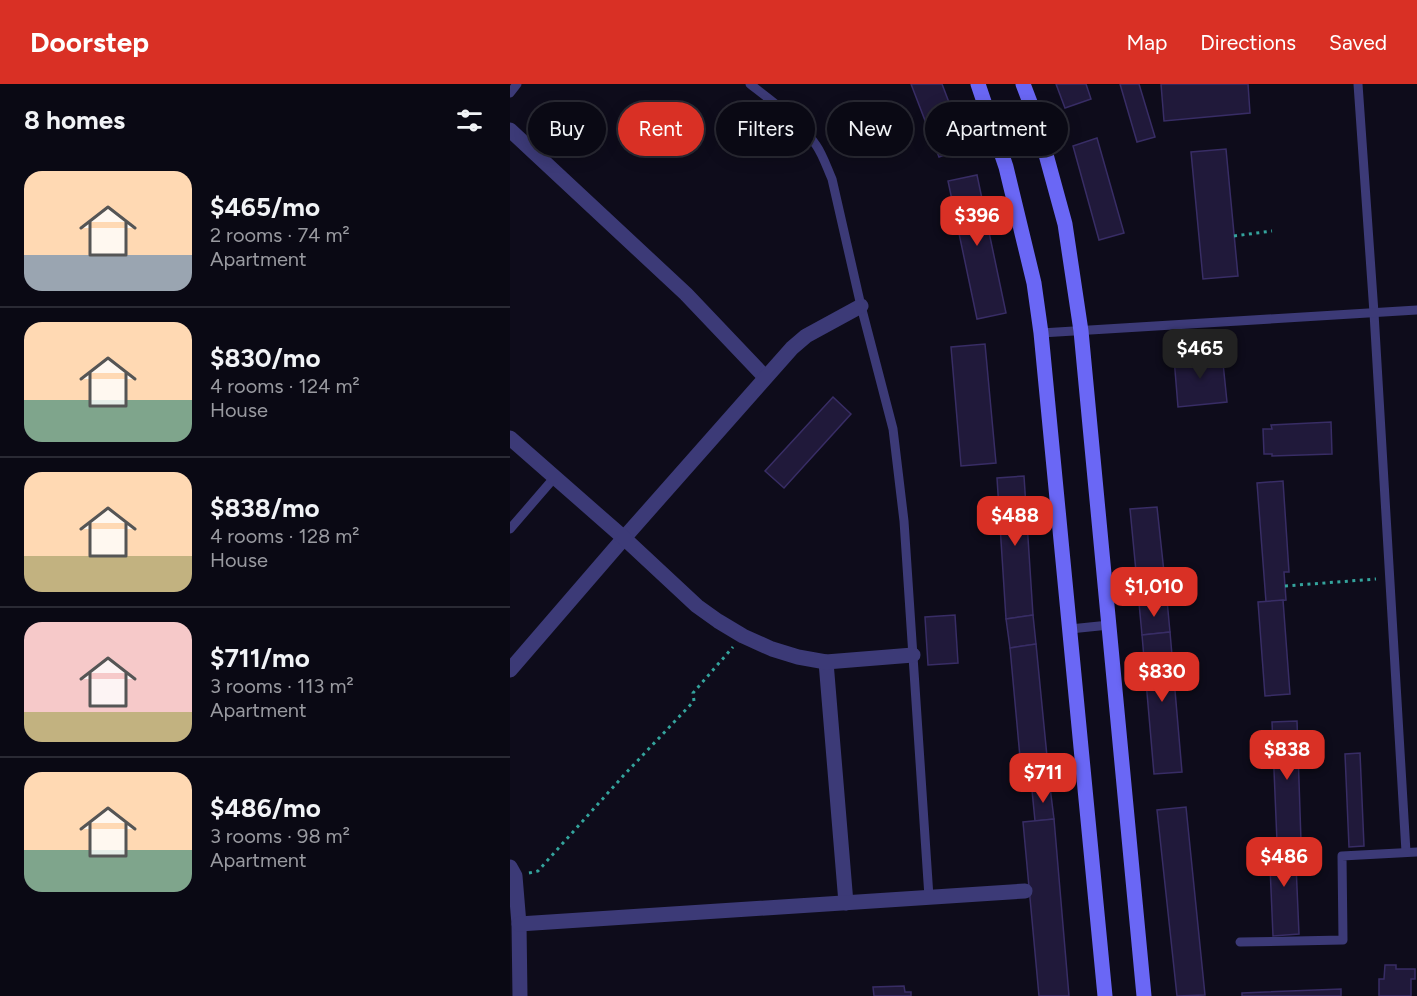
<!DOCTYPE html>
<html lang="en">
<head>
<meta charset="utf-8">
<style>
  :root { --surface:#0a0914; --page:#13121d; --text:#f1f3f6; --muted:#999aa0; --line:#2a2a34; --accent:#d93025 }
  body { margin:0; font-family:Figtree,sans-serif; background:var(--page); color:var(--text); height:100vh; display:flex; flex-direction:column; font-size:22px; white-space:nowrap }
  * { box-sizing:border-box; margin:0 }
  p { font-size:20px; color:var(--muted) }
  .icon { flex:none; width:33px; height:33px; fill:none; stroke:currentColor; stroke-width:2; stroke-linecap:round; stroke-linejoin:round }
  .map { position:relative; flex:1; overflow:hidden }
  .sheet { display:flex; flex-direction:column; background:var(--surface); width:510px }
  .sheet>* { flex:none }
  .banner { position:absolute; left:18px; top:18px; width:570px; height:54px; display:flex; gap:12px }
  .price { position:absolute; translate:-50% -51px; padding:0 14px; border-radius:12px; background:var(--accent); color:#fff; font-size:20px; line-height:39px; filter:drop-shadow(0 2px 3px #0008) }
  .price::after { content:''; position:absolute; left:50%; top:36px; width:18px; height:14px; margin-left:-9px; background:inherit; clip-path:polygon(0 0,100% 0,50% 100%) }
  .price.selected { background:#222; color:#fff }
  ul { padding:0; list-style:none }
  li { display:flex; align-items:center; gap:18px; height:150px; padding:0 24px }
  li+li { border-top:2px solid var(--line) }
  li span { display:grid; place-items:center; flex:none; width:168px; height:120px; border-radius:18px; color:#555 }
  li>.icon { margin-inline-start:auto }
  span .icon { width:72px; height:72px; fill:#fffc; stroke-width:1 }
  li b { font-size:26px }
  h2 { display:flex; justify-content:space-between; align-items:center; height:72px; padding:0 24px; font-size:26px }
  .tag { padding:0 21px; border-radius:27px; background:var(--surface); box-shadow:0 3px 15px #0003,0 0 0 2px var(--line); font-size:21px; line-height:54px }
  .tag.selected { background:var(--accent); color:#fff }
  header { display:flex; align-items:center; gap:36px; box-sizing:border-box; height:84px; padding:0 30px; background:var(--accent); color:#fff }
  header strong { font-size:28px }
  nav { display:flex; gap:33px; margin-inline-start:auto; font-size:21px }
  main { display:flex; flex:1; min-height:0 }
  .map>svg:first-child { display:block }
</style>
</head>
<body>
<header>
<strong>Doorstep</strong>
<nav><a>Map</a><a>Directions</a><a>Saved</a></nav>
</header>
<main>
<section class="sheet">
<h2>8 homes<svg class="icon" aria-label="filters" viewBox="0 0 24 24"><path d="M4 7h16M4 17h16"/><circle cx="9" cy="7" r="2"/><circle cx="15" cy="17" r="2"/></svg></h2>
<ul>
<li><span style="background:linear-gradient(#ffd9b3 70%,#9aa5b1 0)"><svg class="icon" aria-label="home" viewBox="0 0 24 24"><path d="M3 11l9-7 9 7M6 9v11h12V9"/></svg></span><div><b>$465/mo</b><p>2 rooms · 74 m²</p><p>Apartment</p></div></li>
<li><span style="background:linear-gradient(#ffd9b3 65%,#7fa58c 0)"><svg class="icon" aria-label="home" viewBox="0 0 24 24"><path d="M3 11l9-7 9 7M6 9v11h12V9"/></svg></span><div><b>$830/mo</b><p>4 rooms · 124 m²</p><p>House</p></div></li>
<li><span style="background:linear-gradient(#ffd9b3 70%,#c2b280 0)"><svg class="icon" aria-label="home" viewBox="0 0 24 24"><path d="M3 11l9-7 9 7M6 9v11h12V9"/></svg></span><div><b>$838/mo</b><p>4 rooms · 128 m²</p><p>House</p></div></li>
<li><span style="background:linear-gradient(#f6c9c9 75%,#c2b280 0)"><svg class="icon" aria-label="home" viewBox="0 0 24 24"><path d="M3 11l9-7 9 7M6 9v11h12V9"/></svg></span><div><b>$711/mo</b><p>3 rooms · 113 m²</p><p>Apartment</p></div></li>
<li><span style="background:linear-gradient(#ffd9b3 65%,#7fa58c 0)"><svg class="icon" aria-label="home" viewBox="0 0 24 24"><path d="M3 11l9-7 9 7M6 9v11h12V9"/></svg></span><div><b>$486/mo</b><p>3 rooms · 98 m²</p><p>Apartment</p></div></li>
</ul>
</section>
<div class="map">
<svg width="907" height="912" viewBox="0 0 907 912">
  <rect width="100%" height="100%" fill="#0e0c1b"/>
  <g fill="#20193a" stroke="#382d65" stroke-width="1.5">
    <polygon points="401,0 432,0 456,63 429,73"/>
    <polygon points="546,0 576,0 581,15 555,24"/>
    <polygon points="610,0 629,0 645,53 627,58"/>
    <polygon points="651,0 738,0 740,29 654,37"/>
    <polygon points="587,54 614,149 589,156 563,62"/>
    <polygon points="716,65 728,192 693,195 681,68"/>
    <polygon points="467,91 496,229 467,235 438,97"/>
    <polygon points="475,260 486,379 451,382 441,263"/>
    <polygon points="712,269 717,318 668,323 664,274"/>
    <polygon points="323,313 341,330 274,404 255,387"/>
    <polygon points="821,338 822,370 762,372 762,370 754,370 753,345 762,345 761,341"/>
    <polygon points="514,392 523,531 496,535 487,394"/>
    <polygon points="773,397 779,488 774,488 776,516 756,518 747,399"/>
    <polygon points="647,423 657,516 629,519 620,425"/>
    <polygon points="657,516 660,548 632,551 629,519"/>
    <polygon points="773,516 780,610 755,612 748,518"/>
    <polygon points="445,531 448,579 418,581 415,533"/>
    <polygon points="523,531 526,560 500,564 496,535"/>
    <polygon points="660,548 672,688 644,690 632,551"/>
    <polygon points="526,560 540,703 513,706 500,564"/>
    <polygon points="787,637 791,757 767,758 762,638"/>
    <polygon points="850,669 854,762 839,763 835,670"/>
    <polygon points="540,703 544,735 525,737 522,706"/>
    <polygon points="676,723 695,911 667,912 647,726"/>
    <polygon points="544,735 559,912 529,912 513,738"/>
    <polygon points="785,757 789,850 763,852 759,759"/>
    <polygon points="875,881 886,881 886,885 905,885 905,895 901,895 901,912 869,912 869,895 874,895"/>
    <polygon points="394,902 395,908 401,908 401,912 364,912 363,903"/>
    <polygon points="831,905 831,912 732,912 732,909"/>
  </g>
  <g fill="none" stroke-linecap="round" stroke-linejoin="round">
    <g stroke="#34a49d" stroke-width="3" stroke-dasharray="3 4.5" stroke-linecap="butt">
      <polyline points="724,152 762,147"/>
      <polyline points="775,502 866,495"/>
      <polyline points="19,789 28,787 114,691 184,617 183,609 223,563"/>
    </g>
    <g stroke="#3c3a77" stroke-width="9">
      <path d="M240 0C263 18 289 36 306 61 313 71 317 84 322 95L351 222 383 345 394 437 419 813"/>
      <polyline points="848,0 864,229 896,768"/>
      <polyline points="0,9 7,0"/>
      <polyline points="531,249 907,226"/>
      <polyline points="0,445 44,394"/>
      <polyline points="560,545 599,541"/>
      <polyline points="730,858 833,856 832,772 907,768"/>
    </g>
    <g stroke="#3c3a77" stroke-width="15">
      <polyline points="0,46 176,210 255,293"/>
      <polyline points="316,578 336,819"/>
      <polyline points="0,586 114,454 282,264 296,252 351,222"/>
      <polyline points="0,783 5,792 9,840 10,912"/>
      <polyline points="9,840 515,807"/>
    </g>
    <polyline stroke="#3c3a77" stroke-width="15" points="0,354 114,454 187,522 208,537 233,552 262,565 288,573 316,578 403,571"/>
    <g stroke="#6a67f5" stroke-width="15">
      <polyline points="468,0 496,83 524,199 531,249 595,912"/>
      <polyline points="513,0 526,34 555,140 571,247 634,912"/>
    </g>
  </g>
</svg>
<b class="price" style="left:467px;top:163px">$396</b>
<b class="price selected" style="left:690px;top:296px">$465</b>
<b class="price" style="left:505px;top:463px">$488</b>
<b class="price" style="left:644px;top:534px">$1,010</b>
<b class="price" style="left:652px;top:619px">$830</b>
<b class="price" style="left:777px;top:697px">$838</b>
<b class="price" style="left:533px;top:720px">$711</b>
<b class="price" style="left:774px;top:804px">$486</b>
<div class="banner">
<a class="tag">Buy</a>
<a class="tag selected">Rent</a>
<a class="tag">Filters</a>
<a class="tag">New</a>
<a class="tag">Apartment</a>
</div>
</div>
</main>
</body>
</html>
